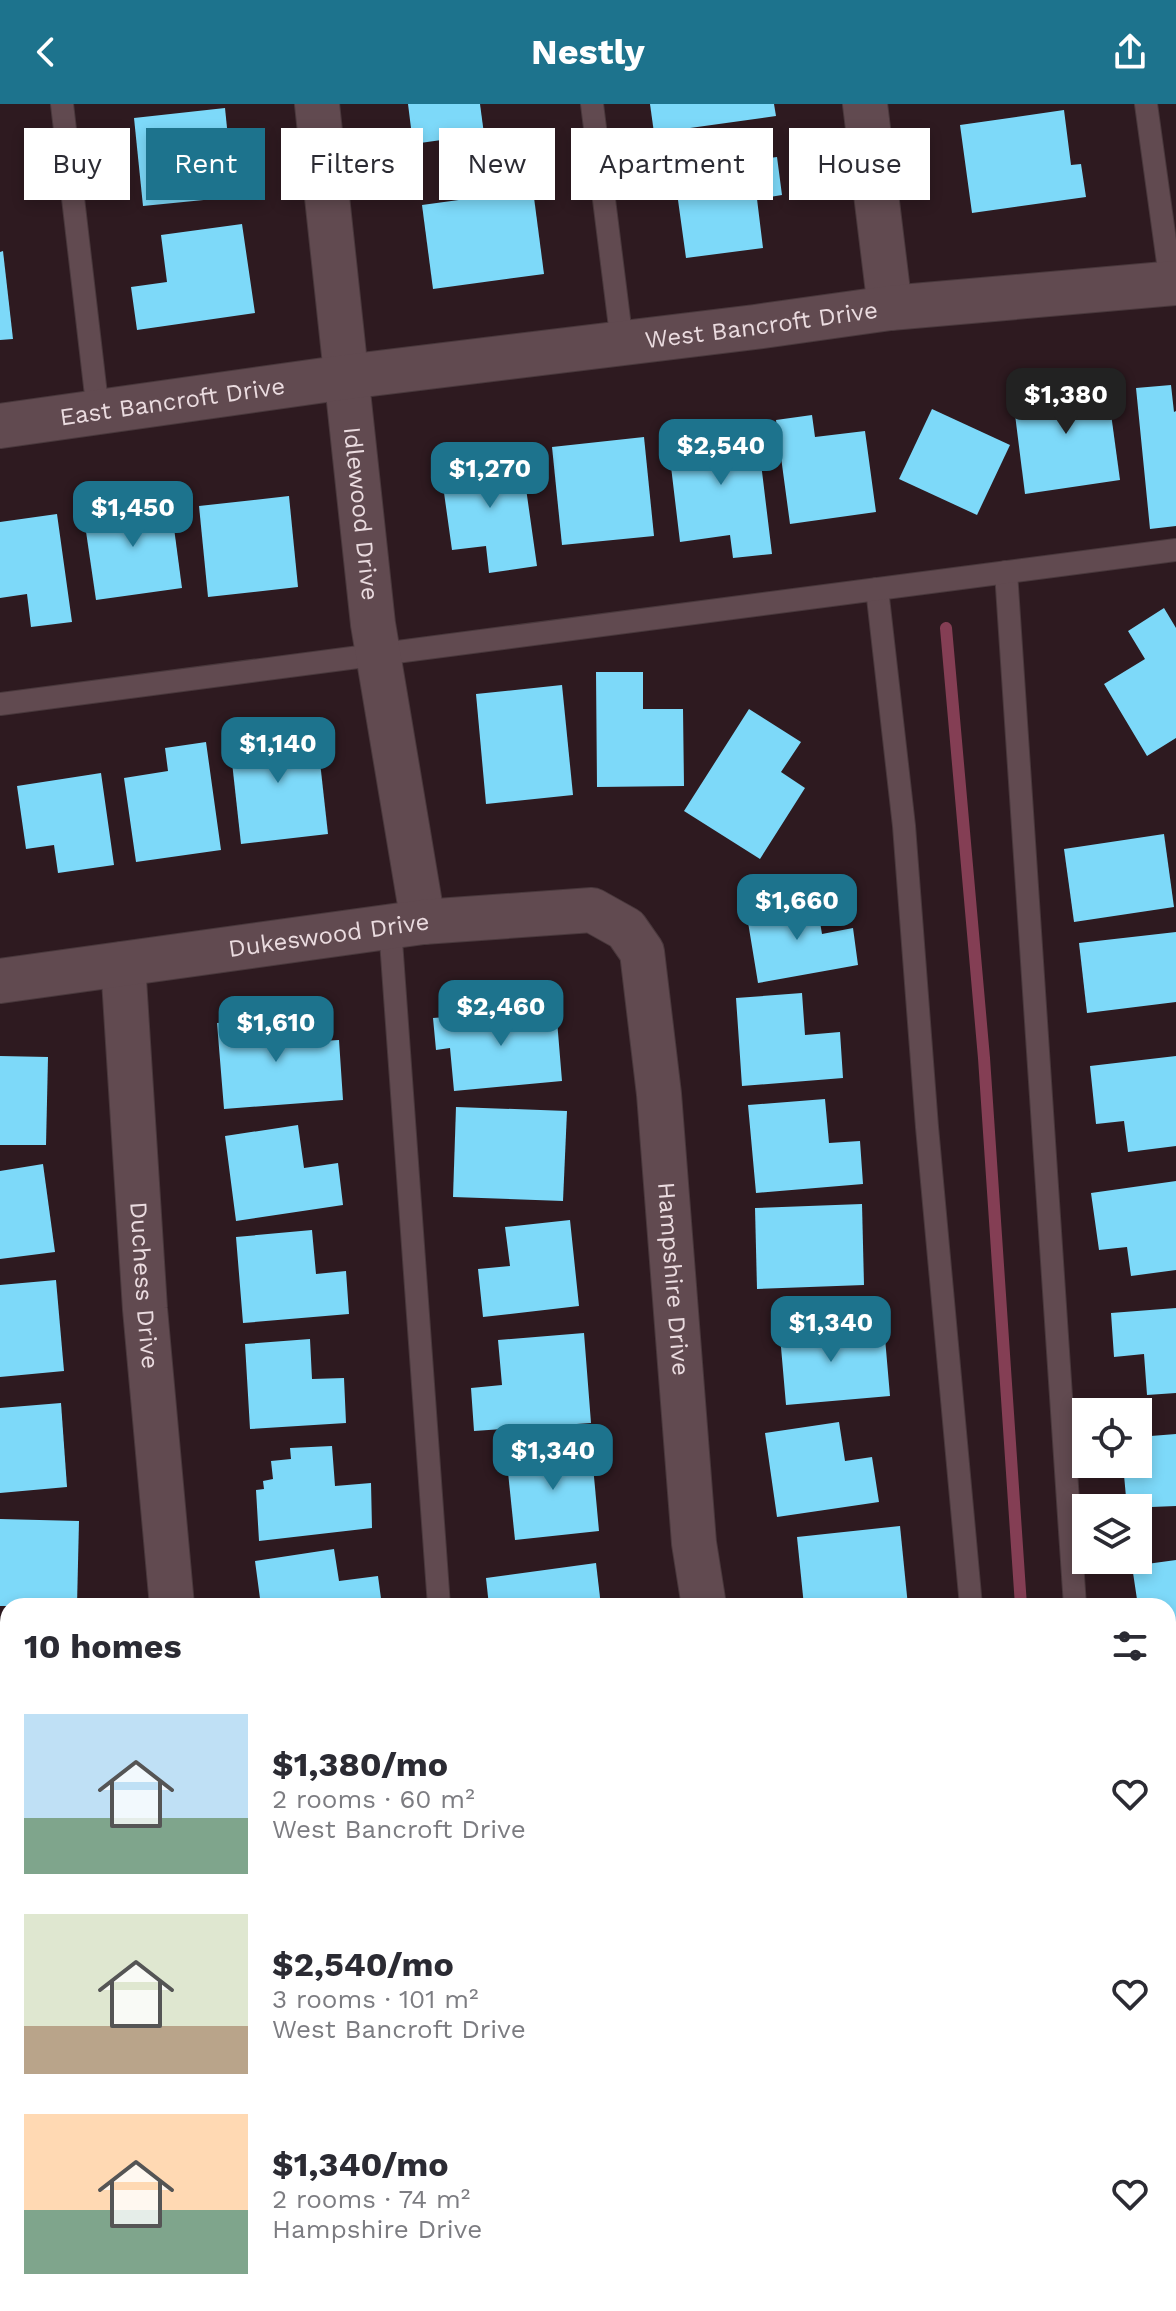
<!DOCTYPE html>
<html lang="en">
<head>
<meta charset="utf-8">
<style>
  :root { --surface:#fff; --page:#f2f2f3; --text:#2b2b33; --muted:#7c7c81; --accent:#1d738d }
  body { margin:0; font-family:"Work Sans",sans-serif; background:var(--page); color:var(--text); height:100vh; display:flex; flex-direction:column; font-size:30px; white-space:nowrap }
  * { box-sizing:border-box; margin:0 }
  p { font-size:26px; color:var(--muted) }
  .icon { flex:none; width:44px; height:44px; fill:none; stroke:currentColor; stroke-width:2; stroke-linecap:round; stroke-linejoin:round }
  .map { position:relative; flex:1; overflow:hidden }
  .side { position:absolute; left:0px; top:1494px; width:1176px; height:714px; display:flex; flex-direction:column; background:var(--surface); border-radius:24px 24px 0 0; box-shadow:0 4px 12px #0003 }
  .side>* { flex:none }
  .hud { position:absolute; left:24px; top:24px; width:1128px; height:72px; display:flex; gap:16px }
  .buttons { position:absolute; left:1072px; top:1294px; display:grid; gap:16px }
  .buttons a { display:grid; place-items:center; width:80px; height:80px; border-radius:0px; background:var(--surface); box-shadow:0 4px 12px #0003; font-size:40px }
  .price { position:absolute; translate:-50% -68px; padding:0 18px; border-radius:16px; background:var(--accent); color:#fff; font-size:26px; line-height:52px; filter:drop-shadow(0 2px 4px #0008) }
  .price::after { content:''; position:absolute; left:50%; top:48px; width:24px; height:18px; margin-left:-12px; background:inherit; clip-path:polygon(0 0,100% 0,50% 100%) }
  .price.on { background:#222; color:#fff }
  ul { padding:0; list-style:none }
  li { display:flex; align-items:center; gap:24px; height:200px; padding:0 24px }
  li span { display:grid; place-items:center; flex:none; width:224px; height:160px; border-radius:0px; color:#555 }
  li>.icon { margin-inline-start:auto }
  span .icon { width:96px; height:96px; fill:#fffc; stroke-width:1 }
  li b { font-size:34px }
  h2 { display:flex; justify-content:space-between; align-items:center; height:96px; padding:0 24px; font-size:34px }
  .chip { padding:0 28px; border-radius:0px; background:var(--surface); box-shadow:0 4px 12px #0003; font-size:28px; line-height:72px }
  .chip.on { background:var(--accent); color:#fff }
  header { display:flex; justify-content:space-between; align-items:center; height:104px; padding:0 24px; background:var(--accent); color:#fff; font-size:36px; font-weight:700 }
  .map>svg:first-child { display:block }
</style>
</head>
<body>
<header><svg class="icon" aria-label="back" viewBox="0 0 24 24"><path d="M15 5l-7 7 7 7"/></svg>Nestly<svg class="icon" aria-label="share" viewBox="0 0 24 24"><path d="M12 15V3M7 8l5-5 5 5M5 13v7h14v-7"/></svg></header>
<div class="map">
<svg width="1176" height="2207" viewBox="0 0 1176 2207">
  <rect width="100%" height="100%" fill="#2e1a20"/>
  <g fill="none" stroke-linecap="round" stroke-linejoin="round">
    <g stroke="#843e54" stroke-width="12">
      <polyline points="946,524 984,954 1021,1502"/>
      <polyline points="1168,1921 1176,1942"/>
    </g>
  </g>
  <g fill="#7dd9f9">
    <polygon points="408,0 480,0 484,30 413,40"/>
    <polygon points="650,0 774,0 776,12 654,29"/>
    <polygon points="225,4 234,93 143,102 134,14"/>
    <polygon points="1064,6 1071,61 1081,60 1086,93 972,109 960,21"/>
    <polygon points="777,53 782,91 757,95 763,144 686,154 674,67"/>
    <polygon points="533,86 544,170 433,185 422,101"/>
    <polygon points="242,120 255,209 137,226 131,183 167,178 161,131"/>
    <polygon points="3,147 13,235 0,236 0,148"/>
    <polygon points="1106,273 1120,376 1025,390 1012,287"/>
    <polygon points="1171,281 1174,308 1176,307 1176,422 1150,425 1136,284"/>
    <polygon points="932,305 1010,341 977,411 899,375"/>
    <polygon points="812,311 815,333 865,327 876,408 790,420 776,316"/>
    <polygon points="756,318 772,450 733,454 730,431 680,438 667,329"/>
    <polygon points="644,333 654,432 562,441 552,343"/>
    <polygon points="521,349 537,462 489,469 486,442 452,446 440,360"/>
    <polygon points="289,392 298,483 208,493 199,402"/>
    <polygon points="170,394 182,484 96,496 83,407"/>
    <polygon points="57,410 72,518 31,523 27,490 0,494 0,418"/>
    <polygon points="1164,504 1176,524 1176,634 1147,652 1104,580 1145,555 1128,527"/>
    <polygon points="596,568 643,568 643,605 683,605 684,682 597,683"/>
    <polygon points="562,581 573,691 486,700 476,590"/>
    <polygon points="749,605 801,638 781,668 805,684 760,755 684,707"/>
    <polygon points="316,622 328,730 241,740 229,631"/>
    <polygon points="206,638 221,746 136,758 124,674 168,667 165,644"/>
    <polygon points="101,669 114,761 58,769 54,741 26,745 17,682"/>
    <polygon points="1164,730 1174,803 1074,818 1064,745"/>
    <polygon points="816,794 822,830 853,824 858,861 758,879 746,806"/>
    <polygon points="1176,828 1176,898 1087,909 1079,839"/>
    <polygon points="802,889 805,931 840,928 843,974 742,982 736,894"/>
    <polygon points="556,904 562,977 454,987 450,944 436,946 433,914"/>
    <polygon points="302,912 304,938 339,936 343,996 224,1005 217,919"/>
    <polygon points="0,952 48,953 46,1041 0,1041"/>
    <polygon points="1176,952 1176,1042 1128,1048 1124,1017 1096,1020 1090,962"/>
    <polygon points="825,995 829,1039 860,1037 863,1080 756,1089 748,1001"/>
    <polygon points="456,1003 567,1007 563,1097 453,1093"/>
    <polygon points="298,1021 304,1064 338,1059 343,1101 236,1117 225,1032"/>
    <polygon points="43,1060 55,1148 0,1155 0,1067"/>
    <polygon points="1176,1077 1176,1166 1131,1172 1127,1143 1099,1146 1091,1089"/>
    <polygon points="862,1100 864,1181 757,1185 755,1104"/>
    <polygon points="570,1116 579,1202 483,1213 478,1165 510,1162 505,1123"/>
    <polygon points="312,1126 316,1170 346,1167 349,1210 243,1219 236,1133"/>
    <polygon points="56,1176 64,1267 0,1273 0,1181"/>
    <polygon points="1176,1204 1176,1289 1147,1291 1144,1250 1114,1253 1111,1209"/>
    <polygon points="845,1214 846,1236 885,1234 890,1292 786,1301 779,1220"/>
    <polygon points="584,1229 591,1319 474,1327 471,1284 502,1281 498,1236"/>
    <polygon points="310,1235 312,1275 344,1274 346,1319 250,1325 245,1240"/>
    <polygon points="61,1299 67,1383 0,1389 0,1304"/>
    <polygon points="839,1318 845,1357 872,1353 879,1398 777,1413 765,1329"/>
    <polygon points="1176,1330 1176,1402 1127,1404 1123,1360 1138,1360 1138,1333"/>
    <polygon points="591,1340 599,1427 515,1436 506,1349"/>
    <polygon points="332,1342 335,1382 371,1379 372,1424 259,1437 256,1386 264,1385 263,1377 273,1375 271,1357 291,1355 290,1344"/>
    <polygon points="0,1415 79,1417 77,1502 0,1502"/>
    <polygon points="900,1422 908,1502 804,1502 797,1433"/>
    <polygon points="334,1445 339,1477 378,1472 382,1502 261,1502 255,1457"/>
    <polygon points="1176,1456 1176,1543 1168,1544 1168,1502 1138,1502 1132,1462"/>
    <polygon points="596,1459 601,1502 489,1502 486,1474"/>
    <polygon points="8,1554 8,1626 0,1628 0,1555"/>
    <polygon points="1176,1592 1176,1625 1175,1625 1168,1594"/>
    <polygon points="8,1676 8,1744 1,1745 0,1678"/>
    <polygon points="466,2200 467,2207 423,2207 423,2205"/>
    <polygon points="487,2200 572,2200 573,2207 484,2207 483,2201"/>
    <polygon points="595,2200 683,2200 684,2207 596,2207"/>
    <polygon points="700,2200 787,2200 788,2207 701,2207"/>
    <polygon points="993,2200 1109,2200 1093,2207 996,2207"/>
  </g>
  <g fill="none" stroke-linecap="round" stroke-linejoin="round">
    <g stroke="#49383c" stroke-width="24">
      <g id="lane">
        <polyline points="62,0 98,308"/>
        <polyline points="592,0 622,239"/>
        <polyline points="1146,0 1171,180"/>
        <polyline points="1006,468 1075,1502"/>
        <polyline points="877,485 904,722 927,1023 971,1502"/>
        <polyline points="0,600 1176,446"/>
        <polyline points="390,823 439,1502"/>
        <polyline points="1168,1759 1176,1778"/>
        <polyline points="1168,2081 1176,2103"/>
        <polyline points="0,2105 8,2157"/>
      </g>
    </g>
    <g stroke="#49383c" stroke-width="46">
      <g id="street">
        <path id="s1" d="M317 0 373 520 423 818"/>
        <polyline points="865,0 890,204"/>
        <path id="s2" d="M0 322 346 273 755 223 890 204 1176 179"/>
        <path id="s3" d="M123 860 145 1205 172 1502"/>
        <path id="s4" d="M0 877 423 818 592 806 626 825 642 848 659 990 694 1439 704 1502"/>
        <polyline points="1168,2020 1176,2019"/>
        <polyline points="0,2175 8,2174"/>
        <polyline points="884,2200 886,2207"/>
      </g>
    </g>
    <use href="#lane" stroke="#614a50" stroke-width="22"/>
    <use href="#street" stroke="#614a50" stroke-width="44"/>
  </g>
  <g text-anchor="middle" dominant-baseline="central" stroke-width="8" stroke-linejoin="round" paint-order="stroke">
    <g font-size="24" fill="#eadbdf" stroke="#2e1a20">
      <text stroke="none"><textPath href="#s2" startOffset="768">West Bancroft Drive</textPath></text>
      <text stroke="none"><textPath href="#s2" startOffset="174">East Bancroft Drive</textPath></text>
      <text stroke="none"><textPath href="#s1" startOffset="412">Idlewood Drive</textPath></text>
      <text stroke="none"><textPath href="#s4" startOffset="332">Dukeswood Drive</textPath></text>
      <text stroke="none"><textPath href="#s4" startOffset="992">Hampshire Drive</textPath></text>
      <text stroke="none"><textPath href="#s3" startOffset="322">Duchess Drive</textPath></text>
    </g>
  </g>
</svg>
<div class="buttons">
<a><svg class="icon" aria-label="locate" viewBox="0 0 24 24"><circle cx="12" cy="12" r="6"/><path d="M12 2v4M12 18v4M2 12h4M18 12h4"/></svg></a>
<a><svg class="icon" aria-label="layers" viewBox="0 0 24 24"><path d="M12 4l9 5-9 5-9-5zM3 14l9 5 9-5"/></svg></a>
</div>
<b class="price on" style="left:1066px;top:332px">$1,380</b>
<b class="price" style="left:721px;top:383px">$2,540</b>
<b class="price" style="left:490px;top:406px">$1,270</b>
<b class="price" style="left:133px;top:445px">$1,450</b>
<b class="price" style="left:278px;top:681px">$1,140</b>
<b class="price" style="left:797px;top:838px">$1,660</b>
<b class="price" style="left:501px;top:944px">$2,460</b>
<b class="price" style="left:276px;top:960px">$1,610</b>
<b class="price" style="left:831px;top:1260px">$1,340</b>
<b class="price" style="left:553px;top:1388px">$1,340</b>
<div class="hud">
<a class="chip">Buy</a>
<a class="chip on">Rent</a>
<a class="chip">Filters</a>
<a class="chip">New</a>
<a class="chip">Apartment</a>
<a class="chip">House</a>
</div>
<section class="side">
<h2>10 homes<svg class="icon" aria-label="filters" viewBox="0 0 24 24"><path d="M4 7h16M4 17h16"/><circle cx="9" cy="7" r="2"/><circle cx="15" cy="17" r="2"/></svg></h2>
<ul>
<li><span style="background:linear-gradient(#bfe0f5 65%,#7fa58c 0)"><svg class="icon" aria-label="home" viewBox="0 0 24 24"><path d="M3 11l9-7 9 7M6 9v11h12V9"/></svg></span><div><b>$1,380/mo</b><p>2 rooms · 60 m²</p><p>West Bancroft Drive</p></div><svg class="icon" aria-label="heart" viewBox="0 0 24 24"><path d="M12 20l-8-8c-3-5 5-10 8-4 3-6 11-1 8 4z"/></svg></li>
<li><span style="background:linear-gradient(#dfe7d0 70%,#b9a48a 0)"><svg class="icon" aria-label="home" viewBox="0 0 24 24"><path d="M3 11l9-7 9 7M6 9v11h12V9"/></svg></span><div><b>$2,540/mo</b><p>3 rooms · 101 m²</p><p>West Bancroft Drive</p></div><svg class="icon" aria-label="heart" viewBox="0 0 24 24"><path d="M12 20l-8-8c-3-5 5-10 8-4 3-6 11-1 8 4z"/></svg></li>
<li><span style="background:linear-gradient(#ffd9b3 60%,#7fa58c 0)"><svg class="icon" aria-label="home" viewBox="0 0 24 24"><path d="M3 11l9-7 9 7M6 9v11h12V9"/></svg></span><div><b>$1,340/mo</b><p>2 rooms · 74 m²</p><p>Hampshire Drive</p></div><svg class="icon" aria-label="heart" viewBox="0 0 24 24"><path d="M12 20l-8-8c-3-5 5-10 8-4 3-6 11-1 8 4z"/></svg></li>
</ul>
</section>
</div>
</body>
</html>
